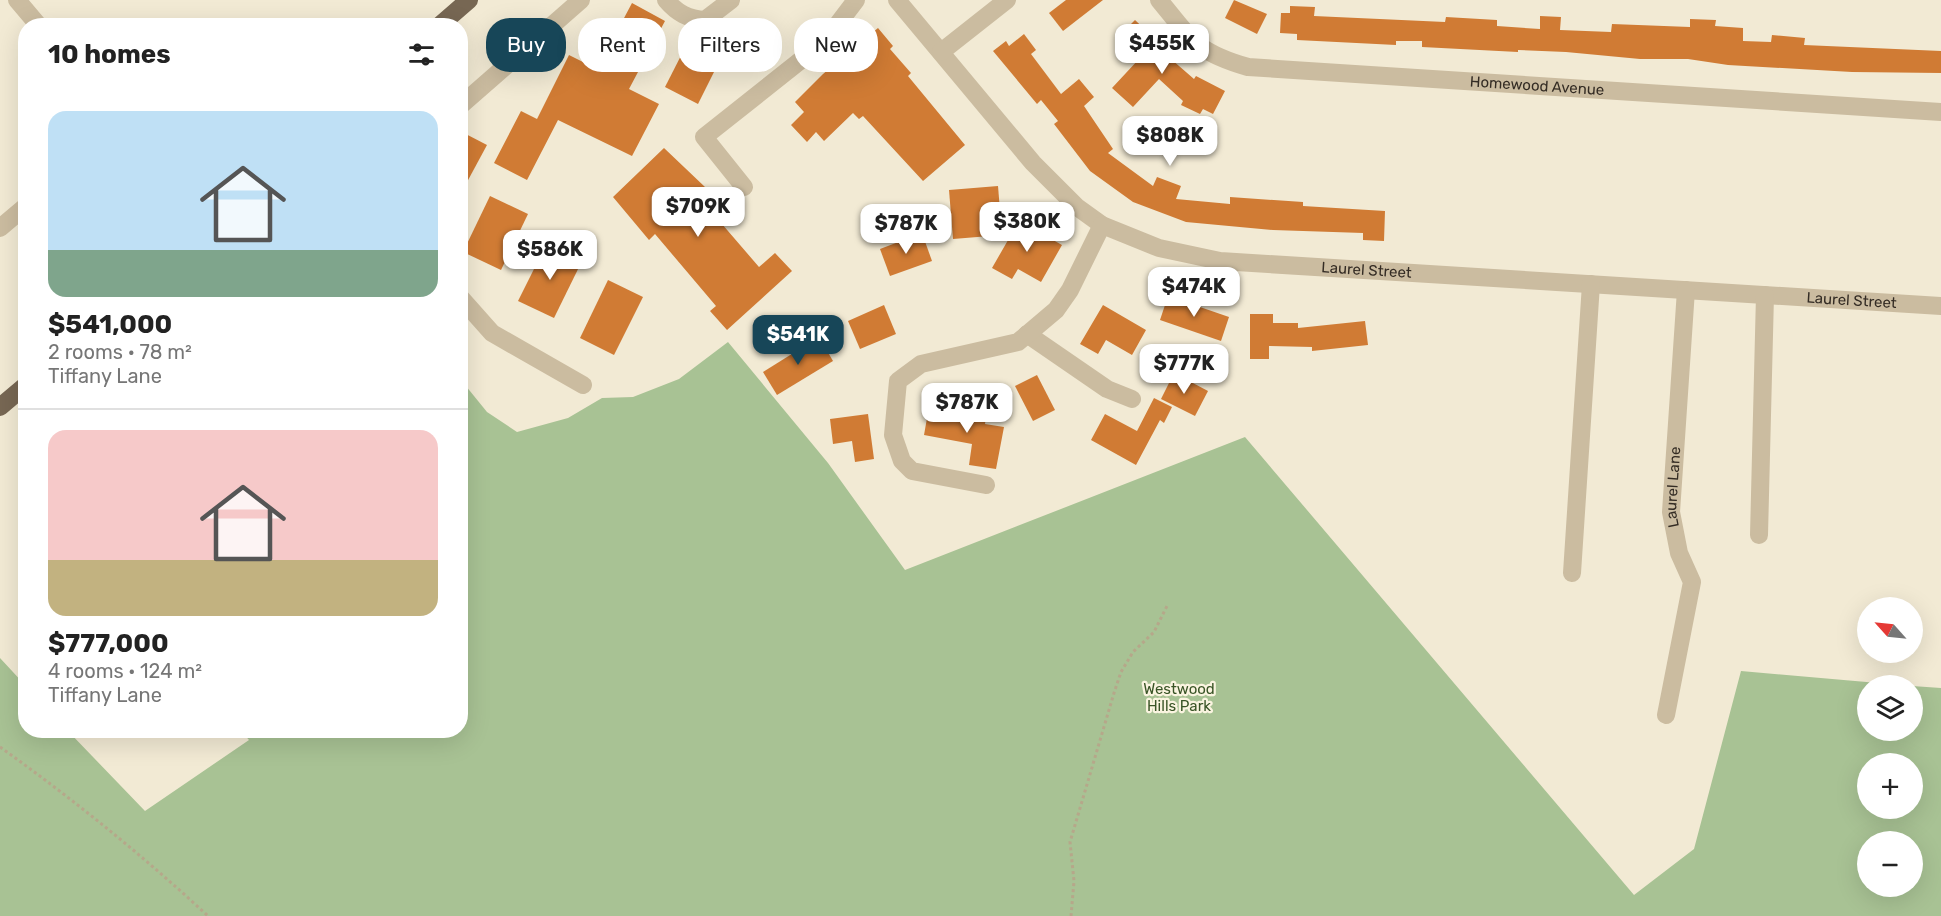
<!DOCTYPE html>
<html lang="en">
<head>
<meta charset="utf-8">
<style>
  :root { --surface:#fff; --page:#f2f2f2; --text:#222; --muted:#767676; --line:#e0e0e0; --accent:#174658 }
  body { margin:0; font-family:Rubik,sans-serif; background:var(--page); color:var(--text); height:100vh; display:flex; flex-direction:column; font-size:22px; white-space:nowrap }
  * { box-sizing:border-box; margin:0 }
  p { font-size:20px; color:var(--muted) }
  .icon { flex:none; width:33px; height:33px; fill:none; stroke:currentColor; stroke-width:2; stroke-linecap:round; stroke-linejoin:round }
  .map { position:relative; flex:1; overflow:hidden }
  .sheet { position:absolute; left:18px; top:18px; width:450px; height:720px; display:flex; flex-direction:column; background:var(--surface); border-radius:24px; box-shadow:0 6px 24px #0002 }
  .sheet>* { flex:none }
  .banner { position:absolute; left:486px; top:18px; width:570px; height:54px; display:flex; gap:12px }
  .needle { width:39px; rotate:297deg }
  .fabs { position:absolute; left:1857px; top:597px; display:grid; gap:12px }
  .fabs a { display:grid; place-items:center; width:66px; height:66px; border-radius:50%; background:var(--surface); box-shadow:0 6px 24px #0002; font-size:30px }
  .price { position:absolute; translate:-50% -51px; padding:0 14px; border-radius:12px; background:#fff; color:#222; font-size:20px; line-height:39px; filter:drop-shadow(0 2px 3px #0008) }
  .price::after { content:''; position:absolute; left:50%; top:36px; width:18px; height:14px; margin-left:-9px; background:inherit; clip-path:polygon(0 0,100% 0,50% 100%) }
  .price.current { background:var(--accent); color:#fff }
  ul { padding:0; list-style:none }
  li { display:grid; align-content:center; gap:12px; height:318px; padding:0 30px }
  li+li { border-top:2px solid var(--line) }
  li span { display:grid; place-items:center; height:186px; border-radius:18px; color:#555 }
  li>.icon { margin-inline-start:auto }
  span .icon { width:108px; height:108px; fill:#fffc; stroke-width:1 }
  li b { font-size:26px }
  h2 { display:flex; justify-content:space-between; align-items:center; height:72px; padding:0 30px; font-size:26px }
  .pill { padding:0 21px; border-radius:24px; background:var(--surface); box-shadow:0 6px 24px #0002; font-size:21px; line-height:54px }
  .pill.current { background:var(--accent); color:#fff }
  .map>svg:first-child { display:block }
</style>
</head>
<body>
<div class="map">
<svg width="1941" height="916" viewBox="0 0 1941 916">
  <rect width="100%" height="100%" fill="#f2ead4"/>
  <path fill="#a8c294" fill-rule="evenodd" d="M728 342 828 463 905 570 1245 437 1634 895 1694 849 1741 671 1912 686H1868V730H1912V686L1941 688V916H0V658L25 685 26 730 68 731 145 811 249 740 241 731 460 730 461 380 487 412 517 432 568 418 602 398 633 397 679 379ZM1868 764H1912V808H1868ZM1868 842H1912V886H1868Z"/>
  <g fill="#d07b34">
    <polygon points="1066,0 1103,0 1063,31 1049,13"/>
    <polygon points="1234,0 1267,14 1257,34 1225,18"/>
    <polygon points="632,3 665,21 629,89 659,104 632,156 558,120 527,180 494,163 521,111 537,119 569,55 597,69"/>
    <polygon points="1290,6 1315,7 1314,16 1445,22 1446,17 1497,20 1497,26 1540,29 1540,16 1561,17 1560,30 1611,32 1612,24 1690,27 1690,19 1716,20 1715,26 1743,28 1743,41 1771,42 1772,35 1805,38 1804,45 1941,51 1941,73 1852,72 1728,65 1688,59 1640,59 1566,52 1518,50 1518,52 1422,47 1422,41 1396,41 1396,45 1297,40 1297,34 1280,33 1281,13 1290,13"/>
    <polygon points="1135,20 1159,43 1156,46 1194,79 1196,76 1225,91 1213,114 1203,109 1200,114 1181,105 1183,101 1159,79 1133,107 1112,88 1139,59 1118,37"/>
    <polygon points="878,28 893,46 890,49 911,73 908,76 965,145 923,181 863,116 859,119 853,113 824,141 816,132 807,142 791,125 804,112 795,102 823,74"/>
    <polygon points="1024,34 1036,50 1031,54 1061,94 1079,79 1094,97 1084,106 1113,149 1108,153 1153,186 1157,177 1181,186 1176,199 1230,204 1230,197 1303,202 1303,206 1385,211 1384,241 1363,240 1363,233 1273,230 1186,222 1133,202 1090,171 1054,124 1058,121 1041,100 1037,104 993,51 1006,41 1009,46"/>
    <polygon points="691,36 724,52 698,104 665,87"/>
    <polygon points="460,131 487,145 460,195"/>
    <polygon points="664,148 705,187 697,195 759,267 775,253 792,271 727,330 710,311 716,306 655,234 649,240 613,197"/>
    <polygon points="998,186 1002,235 953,239 949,190"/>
    <polygon points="490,196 528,214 501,270 463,252"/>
    <polygon points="1019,221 1062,245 1041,282 1018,269 1012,279 992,268"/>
    <polygon points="922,233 932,261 890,276 880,249"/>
    <polygon points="547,243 582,261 554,318 518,301"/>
    <polygon points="608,280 643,297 614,355 580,338"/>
    <polygon points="1168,296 1229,317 1221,341 1160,320"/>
    <polygon points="884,305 896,334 860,349 848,321"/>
    <polygon points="1103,305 1146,330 1132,355 1106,340 1098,354 1080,344"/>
    <polygon points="1250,314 1273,314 1273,323 1298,323 1298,328 1365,321 1368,345 1312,351 1312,347 1269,346 1269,359 1250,359"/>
    <polygon points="819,337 833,361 777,395 763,372"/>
    <polygon points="1174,373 1208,391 1195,416 1161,399"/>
    <polygon points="1037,375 1055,410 1033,421 1015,386"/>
    <polygon points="1154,398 1172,407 1164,423 1160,420 1136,465 1091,440 1105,414 1137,431"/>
    <polygon points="929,407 986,417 985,424 1004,427 996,469 969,465 972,444 924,435"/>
    <polygon points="868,414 874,459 855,462 852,441 833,444 830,419"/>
  </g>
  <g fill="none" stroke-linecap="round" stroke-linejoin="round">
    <g stroke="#b6a78a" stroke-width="3" stroke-dasharray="3 3" stroke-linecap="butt">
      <path d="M0 747C73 799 142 855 208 916"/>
      <polyline points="1071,916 1074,881 1070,842 1114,693 1121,672 1133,652 1154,632 1168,604"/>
    </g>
    <g stroke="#cbbca0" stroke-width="18">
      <polyline points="17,0 39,26"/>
      <path d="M666 0C677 13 688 19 705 20L731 0"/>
      <path id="s1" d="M897 0 1033 163 1077 207 1102 225 1159 248 1220 261 1941 306"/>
      <path id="s2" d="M1159 0C1192 40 1196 52 1248 67L1941 112"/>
      <polyline points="941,52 1007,0"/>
      <polyline points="460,106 581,0"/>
      <polyline points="744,187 704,137 825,41 856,0"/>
      <polyline points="0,228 26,206"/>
      <polyline points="460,297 492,333 583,385"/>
      <polyline points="1027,334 1107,389 1132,399"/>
      <polyline points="986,485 912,471 902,461 893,435 898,381 921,364 1018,342 1056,310 1070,290 1102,225"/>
      <polyline points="1759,535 1765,295"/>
      <polyline points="1572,573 1591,284"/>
      <path id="s3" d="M1666 715 1692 582 1679 553 1671 512 1686 290"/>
    </g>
    <g stroke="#776753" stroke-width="18">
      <polyline points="439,26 469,0"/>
      <polyline points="0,407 26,385"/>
    </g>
  </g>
  <g text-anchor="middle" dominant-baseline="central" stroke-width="4.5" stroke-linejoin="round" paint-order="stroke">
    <g font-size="15" fill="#342c24" stroke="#faf4e0">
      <text stroke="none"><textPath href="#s2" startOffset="404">Homewood Avenue</textPath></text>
      <text stroke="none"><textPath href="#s1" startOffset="576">Laurel Street</textPath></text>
      <text stroke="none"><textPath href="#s1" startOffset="1062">Laurel Street</textPath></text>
      <text stroke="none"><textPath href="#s3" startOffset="234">Laurel Lane</textPath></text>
    </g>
    <g font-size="15" fill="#395426" stroke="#faf4e0">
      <text x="1179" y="689">Westwood<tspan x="1179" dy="17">Hills Park</tspan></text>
    </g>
  </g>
</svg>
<div class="fabs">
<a><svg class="needle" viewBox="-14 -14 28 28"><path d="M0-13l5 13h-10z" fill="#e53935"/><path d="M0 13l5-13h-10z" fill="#767676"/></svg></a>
<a><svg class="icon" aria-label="layers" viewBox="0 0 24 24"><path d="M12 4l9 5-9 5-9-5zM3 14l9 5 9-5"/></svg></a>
<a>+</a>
<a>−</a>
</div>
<b class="price" style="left:1162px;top:75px">$455K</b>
<b class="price" style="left:1170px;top:167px">$808K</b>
<b class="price" style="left:698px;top:238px">$709K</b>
<b class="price" style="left:1027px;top:253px">$380K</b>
<b class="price" style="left:906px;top:255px">$787K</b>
<b class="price" style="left:550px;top:281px">$586K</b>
<b class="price" style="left:1194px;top:318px">$474K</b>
<b class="price current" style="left:798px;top:366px">$541K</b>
<b class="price" style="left:1184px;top:395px">$777K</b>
<b class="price" style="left:967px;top:434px">$787K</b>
<div class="banner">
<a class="pill current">Buy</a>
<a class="pill">Rent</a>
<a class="pill">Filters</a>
<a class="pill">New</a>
</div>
<section class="sheet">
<h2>10 homes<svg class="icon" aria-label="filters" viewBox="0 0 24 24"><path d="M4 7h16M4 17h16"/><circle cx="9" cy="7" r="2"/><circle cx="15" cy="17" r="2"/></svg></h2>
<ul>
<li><span style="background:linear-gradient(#bfe0f5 75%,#7fa58c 0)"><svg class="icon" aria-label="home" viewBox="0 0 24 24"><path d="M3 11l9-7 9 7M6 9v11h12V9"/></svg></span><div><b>$541,000</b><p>2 rooms · 78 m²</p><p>Tiffany Lane</p></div></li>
<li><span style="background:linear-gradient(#f6c9c9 70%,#c2b280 0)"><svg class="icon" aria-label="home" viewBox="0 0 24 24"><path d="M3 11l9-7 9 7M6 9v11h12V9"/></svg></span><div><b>$777,000</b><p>4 rooms · 124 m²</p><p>Tiffany Lane</p></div></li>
</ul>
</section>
</div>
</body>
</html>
